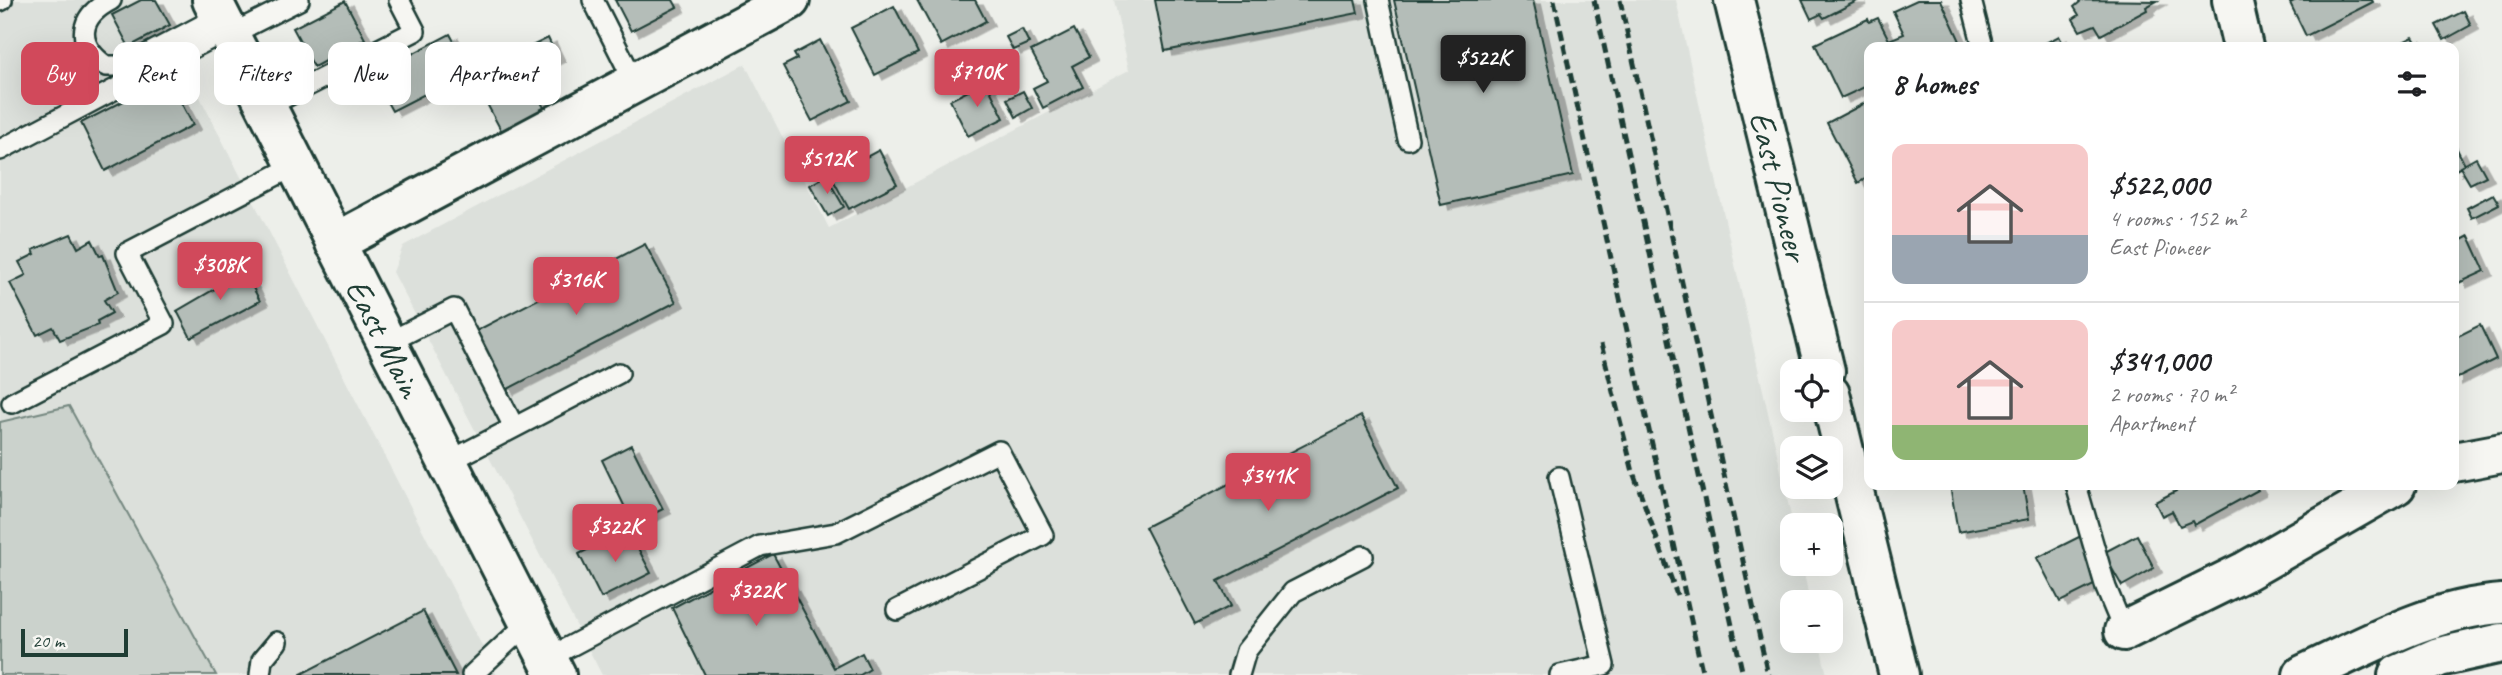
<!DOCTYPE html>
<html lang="en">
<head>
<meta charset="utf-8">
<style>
  :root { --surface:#fff; --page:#f2f2f2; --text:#202124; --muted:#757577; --line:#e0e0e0; --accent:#d1495b }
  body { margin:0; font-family:Caveat,sans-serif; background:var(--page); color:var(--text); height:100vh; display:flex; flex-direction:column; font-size:26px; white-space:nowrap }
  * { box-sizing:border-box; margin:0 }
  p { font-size:23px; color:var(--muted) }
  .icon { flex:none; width:38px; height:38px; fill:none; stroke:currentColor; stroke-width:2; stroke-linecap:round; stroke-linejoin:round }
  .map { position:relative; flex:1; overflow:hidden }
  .panel { position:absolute; left:1864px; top:42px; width:595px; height:448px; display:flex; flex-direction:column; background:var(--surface); border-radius:14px; box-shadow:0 7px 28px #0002 }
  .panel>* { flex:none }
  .hud { position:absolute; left:21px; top:42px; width:665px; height:63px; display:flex; gap:14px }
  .controls { position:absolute; left:1780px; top:359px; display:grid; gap:14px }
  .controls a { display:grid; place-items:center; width:63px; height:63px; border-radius:14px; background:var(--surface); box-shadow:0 7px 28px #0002; font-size:35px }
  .scale { position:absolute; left:21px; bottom:18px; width:107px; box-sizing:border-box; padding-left:7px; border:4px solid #1f3d34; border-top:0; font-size:19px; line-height:24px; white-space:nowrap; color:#1f3d34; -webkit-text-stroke:5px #f6f6f2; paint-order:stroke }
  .price { position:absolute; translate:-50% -60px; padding:0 16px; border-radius:7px; background:var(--accent); color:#fff; font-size:23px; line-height:46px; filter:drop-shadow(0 2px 4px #0008) }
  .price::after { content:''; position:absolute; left:50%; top:42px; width:21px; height:16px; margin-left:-10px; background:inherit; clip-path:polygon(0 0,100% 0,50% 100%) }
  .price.current { background:#222; color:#fff }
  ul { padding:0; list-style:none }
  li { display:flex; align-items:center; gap:21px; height:175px; padding:0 28px }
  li+li { border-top:2px solid var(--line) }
  li span { display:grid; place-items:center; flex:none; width:196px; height:140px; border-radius:14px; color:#555 }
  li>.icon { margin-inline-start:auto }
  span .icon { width:84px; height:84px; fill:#fffc; stroke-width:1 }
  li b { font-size:30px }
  h2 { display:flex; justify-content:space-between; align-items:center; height:84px; padding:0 28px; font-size:30px }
  .tag { padding:0 24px; border-radius:14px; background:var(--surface); box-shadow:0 7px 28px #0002; font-size:24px; line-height:63px }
  .tag.current { background:var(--accent); color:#fff }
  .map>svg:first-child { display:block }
</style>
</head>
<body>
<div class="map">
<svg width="2502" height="675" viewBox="0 0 2502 675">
  <defs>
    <filter id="shadow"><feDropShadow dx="8" dy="4.5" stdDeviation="0" flood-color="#0004"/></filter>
  </defs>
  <rect width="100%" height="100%" fill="#edefea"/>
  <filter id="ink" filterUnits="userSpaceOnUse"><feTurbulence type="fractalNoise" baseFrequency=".0143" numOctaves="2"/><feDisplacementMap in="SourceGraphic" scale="14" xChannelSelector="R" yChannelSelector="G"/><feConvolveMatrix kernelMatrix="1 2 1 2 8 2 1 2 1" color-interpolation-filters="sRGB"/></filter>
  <g filter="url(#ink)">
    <g fill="#dce0db">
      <polygon points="0,0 150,0 497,675 216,675 69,407 0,422"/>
      <polygon points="1114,0 1676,0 1793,525 1792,564 1802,564 1810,602 1792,602 1792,640 1819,641 1827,675 602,675 393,272 403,246 745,64 829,228 1129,70"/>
    </g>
    <polygon fill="#cbd2cc" stroke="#758880" stroke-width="2" points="69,406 216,675 0,675 0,422"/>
    <g fill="#b4bdb8" stroke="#1f3d34" stroke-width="2" filter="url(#shadow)">
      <polygon points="141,0 156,0 170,25 129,47 112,15"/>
      <polygon points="615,0 673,0 677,7 631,31"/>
      <polygon points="917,0 975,0 986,21 941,45"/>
      <polygon points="1155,0 1355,0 1358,13 1165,51"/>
      <polygon points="1394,0 1533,0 1573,175 1441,205"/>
      <polygon points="1802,0 1859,0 1824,18 1821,14 1811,19"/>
      <polygon points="1917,0 1941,0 1960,41 1947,47 1869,47 1869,85 1841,98 1815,44 1868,19 1869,22 1878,18 1889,40 1904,34 1893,11"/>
      <polygon points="2296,0 2372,0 2373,2 2306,36 2290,3"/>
      <polygon points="345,1 365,39 314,67 293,28"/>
      <polygon points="2081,1 2083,0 2157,1 2146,7 2147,10 2101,35 2095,25 2080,31 2073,19 2079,15 2074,7"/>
      <polygon points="894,6 918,53 875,75 851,28"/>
      <polygon points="2464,11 2471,25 2444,40 2436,25"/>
      <polygon points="1022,29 1029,43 1013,50 1006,37"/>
      <polygon points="1074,29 1089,57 1072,66 1083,87 1043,108 1033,88 1047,81 1031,51"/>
      <polygon points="450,34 470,71 392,111 372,75"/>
      <polygon points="2059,36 2065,47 2038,47"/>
      <polygon points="2413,37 2419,47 2393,47"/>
      <polygon points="548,38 557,57 542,65 532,46"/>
      <polygon points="820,40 851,101 812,121 783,66 797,59 794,54"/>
      <polygon points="168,78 193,125 105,171 81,123"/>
      <polygon points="529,80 547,113 504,136 486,102"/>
      <polygon points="986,82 1004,118 968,136 950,100"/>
      <polygon points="1023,91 1032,108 1016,117 1007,99"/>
      <polygon points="1869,101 1869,177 1858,183 1827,123"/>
      <polygon points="2457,149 2465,165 2454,171 2454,152"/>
      <polygon points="879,150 897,184 849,209 831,176"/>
      <polygon points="2476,158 2486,176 2470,184 2460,167"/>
      <polygon points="826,176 844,207 828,216 810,185"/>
      <polygon points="2493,194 2499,204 2472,218 2467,208"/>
      <polygon points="71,234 78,248 92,240 100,256 103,255 118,292 104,300 112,313 97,321 98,325 60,340 53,327 37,335 10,283 26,275 19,262 35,254 33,250"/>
      <polygon points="2469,236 2485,271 2459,283 2454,271 2454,244"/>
      <polygon points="645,244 676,302 506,390 476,331"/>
      <polygon points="240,263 260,301 191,338 177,311 223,284 218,274"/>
      <polygon points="2480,325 2496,359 2454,380 2454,338"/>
      <polygon points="1361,416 1398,488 1218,581 1231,606 1195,624 1145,527"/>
      <polygon points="631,445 663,509 633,524 602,460"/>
      <polygon points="1950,485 2023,485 2029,519 1958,532"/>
      <polygon points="2173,485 2255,485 2258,490 2194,525 2192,521 2180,526 2172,511 2162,516 2155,502 2176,491"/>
      <polygon points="628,529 651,573 601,598 579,554"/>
      <polygon points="2137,535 2154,568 2122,586 2103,553"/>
      <polygon points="2081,536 2094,585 2060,602 2037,558"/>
      <polygon points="773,554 834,668 862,653 870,669 860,675 705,675 672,608"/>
      <polygon points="423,611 456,675 301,675 301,674"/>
    </g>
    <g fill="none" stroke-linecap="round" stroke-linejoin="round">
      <g stroke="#1f3d34" stroke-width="24">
        <g id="lane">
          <path d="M111 0C78 17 75 44 106 66H125L220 16"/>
          <polyline points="593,0 635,83"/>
          <polyline points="1378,0 1408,139"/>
          <polyline points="1971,0 1983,47"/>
          <polyline points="0,1 2,0"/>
          <polyline points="230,35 299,0"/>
          <polyline points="266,107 415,31 399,0"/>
          <polyline points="0,150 227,30"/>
          <polyline points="387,343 454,309 514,427"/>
          <polyline points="12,403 164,324 127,253 296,165"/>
          <polyline points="448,462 619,373"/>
          <polyline points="1559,477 1604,665 1560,675"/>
          <polyline points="2076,485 2106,588 2124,631"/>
          <polyline points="548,658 760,546 836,533 999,451 1043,535 897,610"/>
          <polyline points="260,675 262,660 277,642"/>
          <polyline points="472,675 529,622"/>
          <polyline points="1239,675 1246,651 1293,592 1363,556"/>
        </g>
      </g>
      <g stroke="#1f3d34" stroke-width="44">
        <g id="street">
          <polyline points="2232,0 2243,47"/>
          <polyline points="335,243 790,0"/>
          <polyline points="2454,462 2502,453"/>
          <polyline points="2124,631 2246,571 2396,485"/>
        </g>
      </g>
      <g stroke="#1f3d34" stroke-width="44">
        <g id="secondary">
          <polyline points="212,0 556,675"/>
          <polyline points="1734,0 1825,371"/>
          <polyline points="1830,394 1899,675"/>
        </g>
      </g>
      <g stroke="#1f3d34" stroke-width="44">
        <g id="highway">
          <path d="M2303 675C2368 645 2430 609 2502 604"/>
          <polyline points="2398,675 2439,657 2502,643"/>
        </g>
      </g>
      <use href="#lane" stroke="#f6f6f2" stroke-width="19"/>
      <use href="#street" stroke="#f6f6f2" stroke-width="38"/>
      <use href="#secondary" stroke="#f6f6f2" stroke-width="38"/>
      <use href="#highway" stroke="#f6f6f2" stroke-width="38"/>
      <g stroke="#1f3d34" stroke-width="5" stroke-dasharray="10 5" stroke-linecap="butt">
        <polyline points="1554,0 1703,675"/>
        <polyline points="1594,0 1743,675"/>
        <polyline points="1620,0 1768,675"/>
        <polyline points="1601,344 1633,472 1677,595"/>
      </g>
    </g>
  </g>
  <g text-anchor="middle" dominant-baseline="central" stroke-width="5" stroke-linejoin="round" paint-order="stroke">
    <g font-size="35" fill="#1f3d34" stroke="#f6f6f2">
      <text transform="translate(1779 186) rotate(76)">East Pioneer</text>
      <text transform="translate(384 338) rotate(63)">East Main</text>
    </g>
  </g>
</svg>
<div class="controls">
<a><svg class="icon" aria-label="locate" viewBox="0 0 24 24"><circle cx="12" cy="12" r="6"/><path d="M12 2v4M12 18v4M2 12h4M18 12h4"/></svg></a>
<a><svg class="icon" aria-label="layers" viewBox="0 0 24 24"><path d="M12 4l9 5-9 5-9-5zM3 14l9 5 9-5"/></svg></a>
<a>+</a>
<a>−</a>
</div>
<div class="scale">20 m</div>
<b class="price current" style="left:1483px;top:95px">$522K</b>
<b class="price" style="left:977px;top:109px">$710K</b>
<b class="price" style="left:827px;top:196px">$512K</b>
<b class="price" style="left:220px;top:302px">$308K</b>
<b class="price" style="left:576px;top:317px">$316K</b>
<b class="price" style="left:1268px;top:513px">$341K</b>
<b class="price" style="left:615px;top:564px">$322K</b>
<b class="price" style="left:756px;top:628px">$322K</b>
<div class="hud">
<a class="tag current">Buy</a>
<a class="tag">Rent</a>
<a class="tag">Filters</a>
<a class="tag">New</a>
<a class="tag">Apartment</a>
</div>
<section class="panel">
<h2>8 homes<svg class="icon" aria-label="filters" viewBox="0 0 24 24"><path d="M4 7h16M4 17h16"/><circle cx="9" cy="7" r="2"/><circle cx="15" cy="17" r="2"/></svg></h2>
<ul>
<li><span style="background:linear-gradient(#f6c9c9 65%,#9aa5b1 0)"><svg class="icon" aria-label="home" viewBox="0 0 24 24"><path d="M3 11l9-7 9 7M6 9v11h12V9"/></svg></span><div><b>$522,000</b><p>4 rooms · 152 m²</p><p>East Pioneer</p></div></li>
<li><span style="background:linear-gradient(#f6c9c9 75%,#8fb573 0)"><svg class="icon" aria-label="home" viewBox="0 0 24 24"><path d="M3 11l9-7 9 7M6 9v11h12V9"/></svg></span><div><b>$341,000</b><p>2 rooms · 70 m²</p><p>Apartment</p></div></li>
</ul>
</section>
</div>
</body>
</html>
